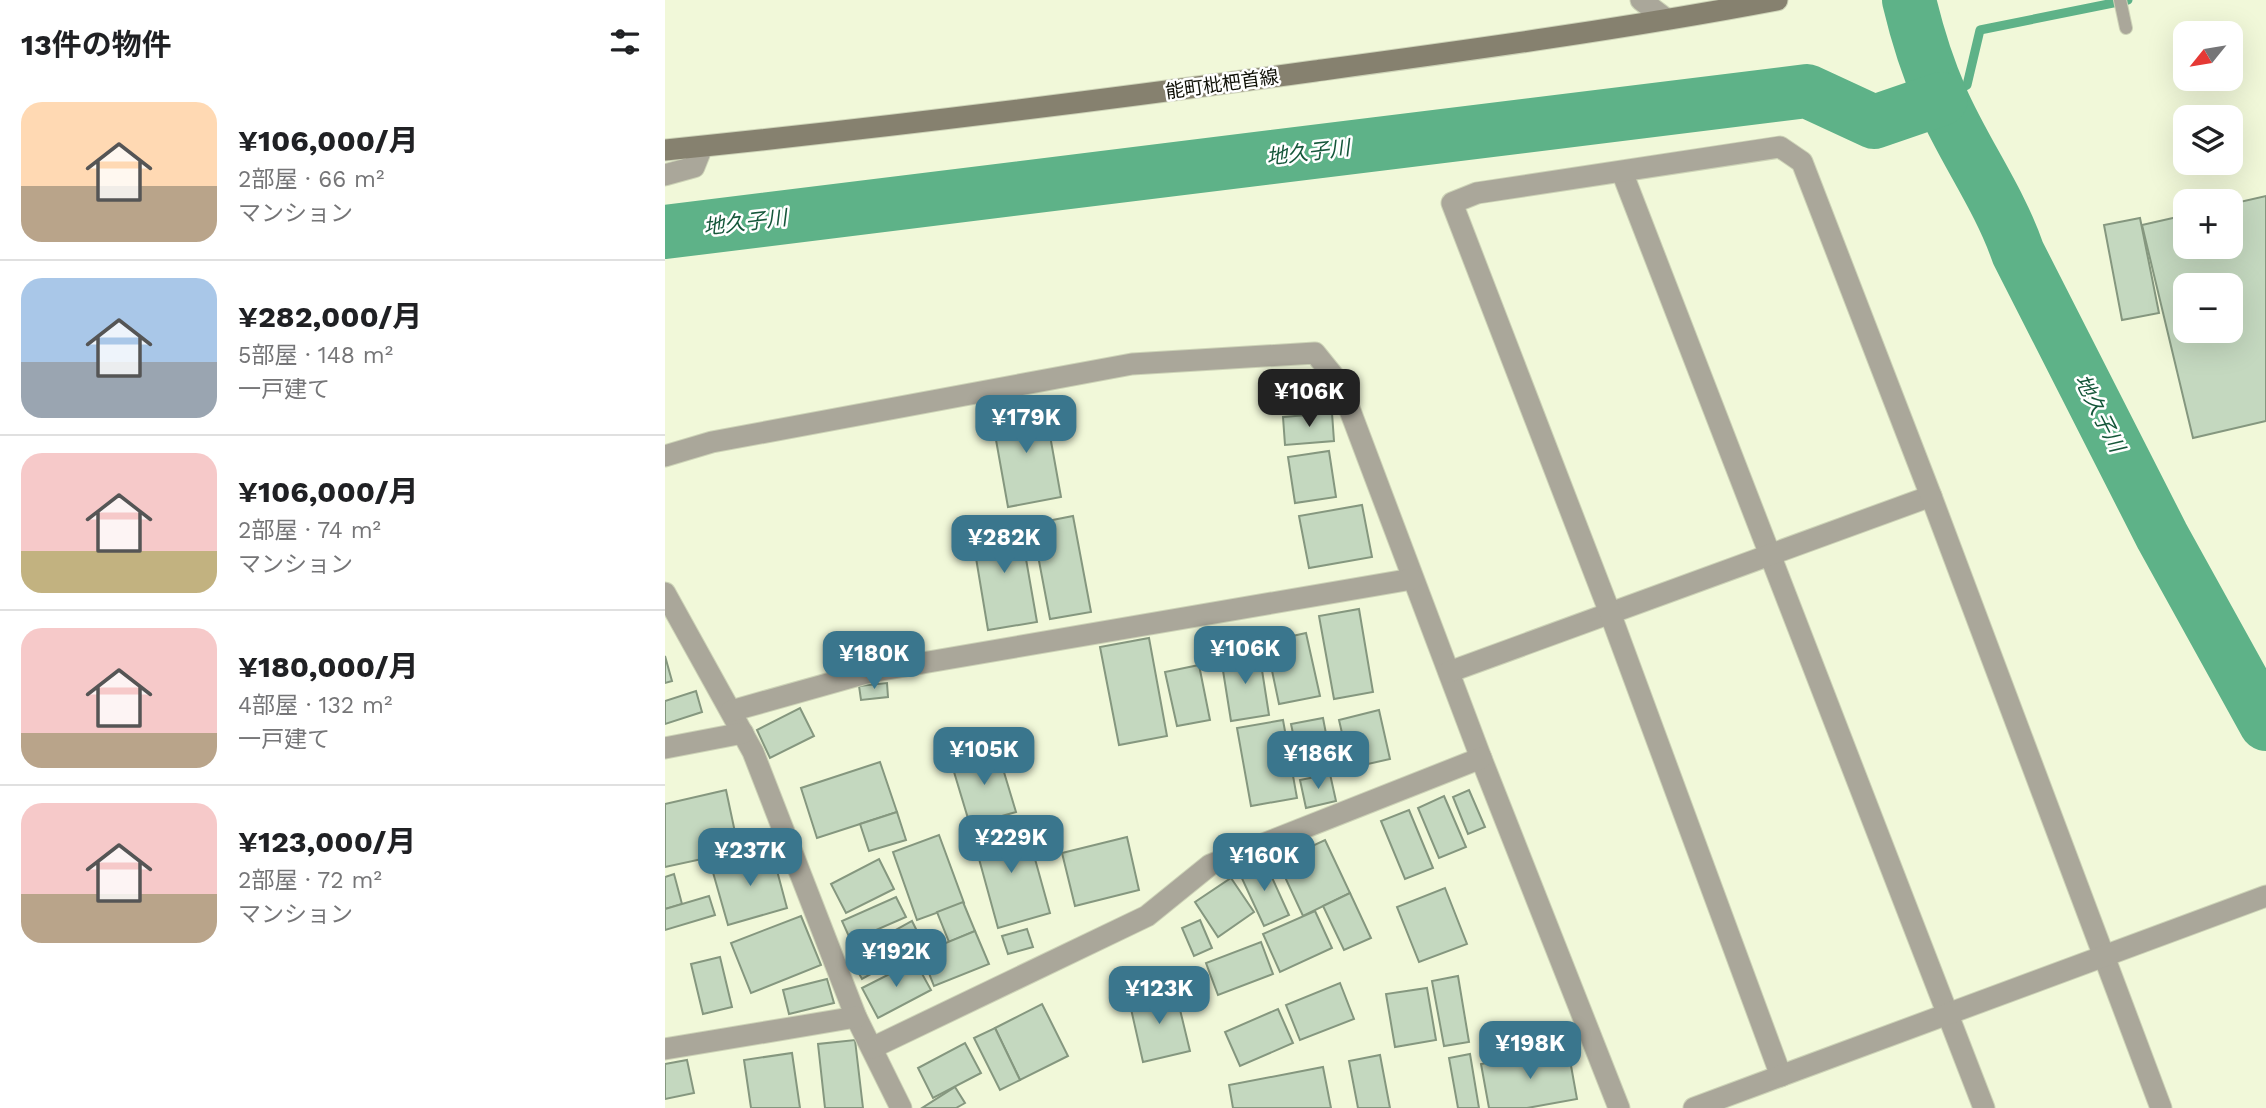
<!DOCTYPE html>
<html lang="ja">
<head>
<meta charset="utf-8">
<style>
  :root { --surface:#fff; --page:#f2f2f2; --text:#202124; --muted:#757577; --line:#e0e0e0; --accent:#3a768d }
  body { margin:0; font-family:"Work Sans","Noto Sans JP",sans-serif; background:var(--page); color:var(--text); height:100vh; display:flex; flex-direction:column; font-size:26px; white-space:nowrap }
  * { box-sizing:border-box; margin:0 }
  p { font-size:23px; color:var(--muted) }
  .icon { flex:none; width:38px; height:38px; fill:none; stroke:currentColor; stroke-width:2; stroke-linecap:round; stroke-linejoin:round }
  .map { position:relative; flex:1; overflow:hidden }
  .details { display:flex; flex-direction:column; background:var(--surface); width:665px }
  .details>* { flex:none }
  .needle { width:46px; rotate:240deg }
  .controls { position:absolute; left:1508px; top:21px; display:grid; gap:14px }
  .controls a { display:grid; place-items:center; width:70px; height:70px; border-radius:14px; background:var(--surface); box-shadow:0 7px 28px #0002; font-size:35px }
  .price { position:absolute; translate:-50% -60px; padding:0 16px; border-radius:14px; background:var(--accent); color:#fff; font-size:23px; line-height:46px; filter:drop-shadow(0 2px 4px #0008) }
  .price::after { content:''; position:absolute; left:50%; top:42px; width:21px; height:16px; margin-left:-10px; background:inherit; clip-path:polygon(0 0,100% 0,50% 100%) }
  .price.on { background:#222; color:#fff }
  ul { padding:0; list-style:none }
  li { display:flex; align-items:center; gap:21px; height:175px; padding:0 21px }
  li+li { border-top:2px solid var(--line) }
  li span { display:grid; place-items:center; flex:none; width:196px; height:140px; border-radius:21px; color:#555 }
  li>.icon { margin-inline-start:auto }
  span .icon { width:84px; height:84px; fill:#fffc; stroke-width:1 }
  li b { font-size:30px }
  h2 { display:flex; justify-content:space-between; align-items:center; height:84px; padding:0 21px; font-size:30px }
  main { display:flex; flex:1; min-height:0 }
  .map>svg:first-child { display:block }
</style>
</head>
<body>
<main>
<section class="details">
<h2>13件の物件<svg class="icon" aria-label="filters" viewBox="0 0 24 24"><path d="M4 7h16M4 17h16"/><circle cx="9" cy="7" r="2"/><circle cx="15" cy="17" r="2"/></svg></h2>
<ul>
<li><span style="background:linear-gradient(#ffd9b3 60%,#b9a48a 0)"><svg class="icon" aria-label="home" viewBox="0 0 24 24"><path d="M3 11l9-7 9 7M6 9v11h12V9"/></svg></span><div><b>¥106,000/月</b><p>2部屋 · 66 m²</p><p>マンション</p></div></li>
<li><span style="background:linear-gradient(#a9c7e8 60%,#9aa5b1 0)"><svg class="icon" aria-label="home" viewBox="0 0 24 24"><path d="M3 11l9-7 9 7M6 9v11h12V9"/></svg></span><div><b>¥282,000/月</b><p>5部屋 · 148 m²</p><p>一戸建て</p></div></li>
<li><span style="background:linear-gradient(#f6c9c9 70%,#c2b280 0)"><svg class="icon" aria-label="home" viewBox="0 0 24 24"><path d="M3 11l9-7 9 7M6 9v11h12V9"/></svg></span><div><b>¥106,000/月</b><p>2部屋 · 74 m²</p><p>マンション</p></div></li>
<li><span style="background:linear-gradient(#f6c9c9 75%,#b9a48a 0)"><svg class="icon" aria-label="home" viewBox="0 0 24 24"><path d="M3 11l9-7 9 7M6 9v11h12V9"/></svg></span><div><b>¥180,000/月</b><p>4部屋 · 132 m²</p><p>一戸建て</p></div></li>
<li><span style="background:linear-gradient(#f6c9c9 65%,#b9a48a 0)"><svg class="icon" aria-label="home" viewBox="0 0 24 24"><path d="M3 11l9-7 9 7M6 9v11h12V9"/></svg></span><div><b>¥123,000/月</b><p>2部屋 · 72 m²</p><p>マンション</p></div></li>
</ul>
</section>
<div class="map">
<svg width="1601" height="1108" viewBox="0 0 1601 1108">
  <rect width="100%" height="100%" fill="#f1f8d9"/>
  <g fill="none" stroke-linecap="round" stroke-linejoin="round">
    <polyline stroke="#5eb288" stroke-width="9" points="1276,99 1302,85 1315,30 1463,0"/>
    <g stroke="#5eb288" stroke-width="54">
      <path d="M1244 0C1252 34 1262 66 1276 98 1299 151 1334 198 1353 253L1497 536 1601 724"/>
      <polyline points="0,232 1142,91 1209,122 1276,99"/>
    </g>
  </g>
  <g fill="#c4d8bf" stroke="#85977f" stroke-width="2" fill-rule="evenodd">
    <path d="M1601 196V421L1528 438 1477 225 1521 215V247H1566V204ZM1521 285H1566V331H1521Z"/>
    <polygon points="1475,218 1494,313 1457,320 1439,225"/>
    <polygon points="379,402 396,497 343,507 326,412"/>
    <polygon points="667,413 669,441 620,445 618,417"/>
    <polygon points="664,451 671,497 630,503 623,457"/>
    <polygon points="697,505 707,557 644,568 634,516"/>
    <polygon points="408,516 426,612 385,619 367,524"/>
    <polygon points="354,519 372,622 323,630 306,528"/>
    <polygon points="694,609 708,692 669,699 654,616"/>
    <polygon points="641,633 655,696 614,704 601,642"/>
    <polygon points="484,638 502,736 454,745 435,647"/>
    <polygon points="594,651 604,715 566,721 556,658"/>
    <polygon points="0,656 7,681 0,683"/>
    <polygon points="534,665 545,720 512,726 500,672"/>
    <polygon points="222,683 223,697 196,700 194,686"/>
    <polygon points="31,691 37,712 0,724 0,701"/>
    <polygon points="135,708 149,736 105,758 92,730"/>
    <polygon points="714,710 725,759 685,768 674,720"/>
    <polygon points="658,718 667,765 636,771 626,724"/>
    <polygon points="618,720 632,798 586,806 572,728"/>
    <polygon points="332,749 351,812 305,825 286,762"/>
    <polygon points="215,762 232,812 152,838 136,788"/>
    <polygon points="665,774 671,801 641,808 635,780"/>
    <polygon points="61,790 74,851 0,867 0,804"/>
    <polygon points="804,790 820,827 803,834 788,797"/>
    <polygon points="779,796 801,847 774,858 753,808"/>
    <polygon points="744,810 768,868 740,879 716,821"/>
    <polygon points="232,812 241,840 204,851 195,824"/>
    <polygon points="360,823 385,913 333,928 308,837"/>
    <polygon points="274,835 299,903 252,920 228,852"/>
    <polygon points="462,837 474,890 410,906 397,853"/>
    <polygon points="660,840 685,893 638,916 613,862"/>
    <polygon points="107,852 122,908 63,925 47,869"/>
    <polygon points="214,859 229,889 181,913 166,884"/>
    <polygon points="599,860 624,915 599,926 574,872"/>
    <polygon points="9,874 17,904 0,909 0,877"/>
    <polygon points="566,878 589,912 553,937 530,902"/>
    <polygon points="780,888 802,944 754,962 732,907"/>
    <polygon points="685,893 706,938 679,950 658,906"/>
    <polygon points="44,896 50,915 0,930 0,909"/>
    <polygon points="231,897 241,917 186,941 177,921"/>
    <polygon points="298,902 310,931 284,942 272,912"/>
    <polygon points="650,911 667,948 615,972 598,934"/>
    <polygon points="136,916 156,965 86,993 66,943"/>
    <polygon points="535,920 547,948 529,956 517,928"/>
    <polygon points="247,921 259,945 197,979 184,956"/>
    <polygon points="362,929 368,947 343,954 337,936"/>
    <polygon points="310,931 324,964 269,986 256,953"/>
    <polygon points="596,942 608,974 553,995 541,963"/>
    <polygon points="55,957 67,1007 38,1014 26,964"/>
    <polygon points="250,961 266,990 213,1018 197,988"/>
    <polygon points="793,976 804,1042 779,1046 767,981"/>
    <polygon points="162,979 169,1003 124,1014 118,990"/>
    <polygon points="675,983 689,1019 635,1040 621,1005"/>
    <polygon points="762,988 771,1040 730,1047 721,994"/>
    <polygon points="510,989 525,1051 478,1062 464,1000"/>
    <polygon points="377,1004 403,1056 355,1080 330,1028"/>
    <polygon points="613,1009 628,1043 575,1066 560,1032"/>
    <polygon points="330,1028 355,1080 335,1090 309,1038"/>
    <polygon points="190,1040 198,1108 160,1108 153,1044"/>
    <polygon points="300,1043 316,1073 268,1098 253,1068"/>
    <polygon points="903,1049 912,1099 862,1108 824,1108 816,1064"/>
    <polygon points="127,1053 135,1108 86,1108 79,1060"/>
    <polygon points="805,1054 814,1108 793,1108 784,1058"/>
    <polygon points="715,1055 725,1108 693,1108 684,1061"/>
    <polygon points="22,1060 29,1093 0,1099 0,1064"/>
    <polygon points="658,1067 666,1108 568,1108 564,1085"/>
    <polygon points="290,1087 300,1103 291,1108 257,1108"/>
  </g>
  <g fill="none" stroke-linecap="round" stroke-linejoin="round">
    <g stroke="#cdd3b7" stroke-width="14">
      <polyline id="service" points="1455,0 1461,28"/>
    </g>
    <g stroke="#cdd3b7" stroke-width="23">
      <g id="minor">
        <polyline points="976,0 1001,19"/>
        <polyline points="957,172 1319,1108"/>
        <polyline points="0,175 29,167 37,147"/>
        <polyline points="0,456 47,442 467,364 650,353 675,384 816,758 954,1108"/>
        <polyline points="0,593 88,752 191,1017 236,1108"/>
        <polyline points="784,672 1266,496"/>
        <polyline points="66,711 205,672 747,579"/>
        <polyline points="0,748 78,733"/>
        <polyline points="207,1048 482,916 545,865 816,758"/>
        <polyline points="0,1049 191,1017"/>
        <polyline points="1116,1076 945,613 787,203 812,193 1115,147 1137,162 1266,496 1496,1108"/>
      </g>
    </g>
    <g stroke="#cdd3b7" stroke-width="23">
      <polyline id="tertiary" points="1029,1108 1601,896"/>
    </g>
    <g stroke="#cdd3b7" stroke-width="23">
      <path id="secondary" d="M0 150C217 128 433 101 650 71 804 50 959 29 1112 0"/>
    </g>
    <use href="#service" stroke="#aaa79a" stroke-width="12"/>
    <use href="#minor" stroke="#aaa79a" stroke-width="21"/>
    <use href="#tertiary" stroke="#aaa79a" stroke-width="21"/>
    <use href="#secondary" stroke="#86816f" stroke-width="21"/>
  </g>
  <g text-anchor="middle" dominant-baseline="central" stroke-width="5" stroke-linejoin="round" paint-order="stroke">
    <g font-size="19" fill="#0f1007" stroke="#fff">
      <text transform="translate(557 84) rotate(-8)">能町枇杷首線</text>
    </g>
    <g font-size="21" font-style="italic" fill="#15573a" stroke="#fff">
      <text transform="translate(643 152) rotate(-7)">地久子川</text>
      <text transform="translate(80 222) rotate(-7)">地久子川</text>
      <text transform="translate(1435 413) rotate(63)">地久子川</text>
    </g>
  </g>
</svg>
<div class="controls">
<a><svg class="needle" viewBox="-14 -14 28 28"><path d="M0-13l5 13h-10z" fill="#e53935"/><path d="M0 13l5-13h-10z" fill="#757577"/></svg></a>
<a><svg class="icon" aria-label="layers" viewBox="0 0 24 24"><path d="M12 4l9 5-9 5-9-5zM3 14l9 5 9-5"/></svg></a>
<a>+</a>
<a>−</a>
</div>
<b class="price on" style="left:644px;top:429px">¥106K</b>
<b class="price" style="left:361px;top:455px">¥179K</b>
<b class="price" style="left:339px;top:575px">¥282K</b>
<b class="price" style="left:580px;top:686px">¥106K</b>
<b class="price" style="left:209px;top:691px">¥180K</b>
<b class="price" style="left:319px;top:787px">¥105K</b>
<b class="price" style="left:653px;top:791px">¥186K</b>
<b class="price" style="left:346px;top:875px">¥229K</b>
<b class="price" style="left:85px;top:888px">¥237K</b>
<b class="price" style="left:599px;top:893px">¥160K</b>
<b class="price" style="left:231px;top:989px">¥192K</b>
<b class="price" style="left:494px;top:1026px">¥123K</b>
<b class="price" style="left:865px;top:1081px">¥198K</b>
</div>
</main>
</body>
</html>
